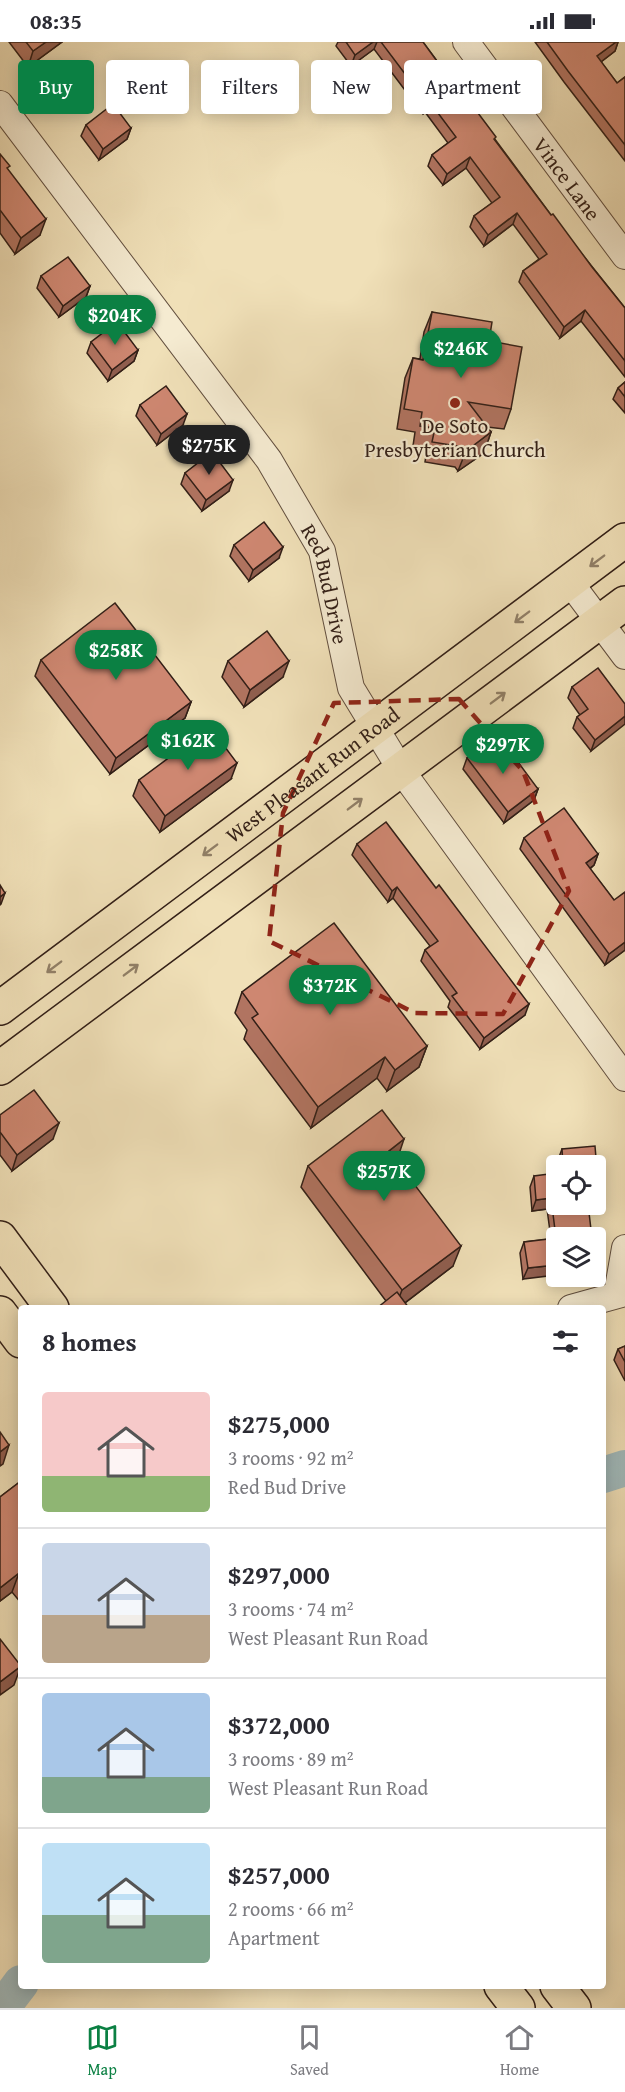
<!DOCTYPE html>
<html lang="en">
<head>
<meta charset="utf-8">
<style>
  :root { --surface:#fff; --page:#f2f2f3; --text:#2b2b33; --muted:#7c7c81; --line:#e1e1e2; --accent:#0b8043 }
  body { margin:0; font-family:"Gentium Book Plus",serif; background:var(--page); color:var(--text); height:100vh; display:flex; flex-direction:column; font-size:22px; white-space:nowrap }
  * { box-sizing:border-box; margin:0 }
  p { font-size:20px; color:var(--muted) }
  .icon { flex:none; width:33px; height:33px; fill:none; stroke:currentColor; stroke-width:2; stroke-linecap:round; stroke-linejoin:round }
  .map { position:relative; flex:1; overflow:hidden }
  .drawer { position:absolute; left:18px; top:1263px; width:588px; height:684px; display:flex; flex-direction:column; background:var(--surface); border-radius:6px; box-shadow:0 3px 15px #0003 }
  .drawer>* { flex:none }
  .top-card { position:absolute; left:18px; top:18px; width:590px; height:54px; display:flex; gap:12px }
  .controls { position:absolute; left:546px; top:1113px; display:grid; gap:12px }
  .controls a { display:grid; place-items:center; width:60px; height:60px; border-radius:6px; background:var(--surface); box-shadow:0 3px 15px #0003; font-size:30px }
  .price { position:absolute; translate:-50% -51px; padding:0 14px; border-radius:21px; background:var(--accent); color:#fff; font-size:20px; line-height:39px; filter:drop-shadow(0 2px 3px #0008) }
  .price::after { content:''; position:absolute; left:50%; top:36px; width:18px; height:14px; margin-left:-9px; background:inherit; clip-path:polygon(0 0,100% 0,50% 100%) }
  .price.active { background:#222; color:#fff }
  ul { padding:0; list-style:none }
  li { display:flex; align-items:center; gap:18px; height:150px; padding:0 24px }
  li+li { border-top:2px solid var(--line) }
  li span { display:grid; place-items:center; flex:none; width:168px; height:120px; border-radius:6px; color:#555 }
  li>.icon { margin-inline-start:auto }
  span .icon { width:72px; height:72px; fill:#fffc; stroke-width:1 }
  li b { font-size:26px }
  h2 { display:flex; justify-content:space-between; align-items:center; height:72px; padding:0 24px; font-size:26px }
  .tag { padding:0 21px; border-radius:6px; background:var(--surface); box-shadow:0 3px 15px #0003; font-size:21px; line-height:54px }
  .tag.active { background:var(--accent); color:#fff }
  .status { display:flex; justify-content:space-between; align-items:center; height:42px; padding:0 30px; background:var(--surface); direction:ltr }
  .status svg { height:16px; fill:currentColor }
  .menu { display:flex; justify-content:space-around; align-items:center; height:84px; border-top:2px solid var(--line); background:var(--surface); font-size:16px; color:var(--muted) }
  .menu a { display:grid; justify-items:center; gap:3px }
  .menu .active { color:var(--accent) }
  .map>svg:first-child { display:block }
</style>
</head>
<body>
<div class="status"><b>08:35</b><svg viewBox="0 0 49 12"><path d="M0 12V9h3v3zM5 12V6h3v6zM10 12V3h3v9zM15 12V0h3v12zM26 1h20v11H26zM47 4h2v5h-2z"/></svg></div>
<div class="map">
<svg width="625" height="1966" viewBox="0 0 625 1966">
  <rect width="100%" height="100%" fill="#f0e0b8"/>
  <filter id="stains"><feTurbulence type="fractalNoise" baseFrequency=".00333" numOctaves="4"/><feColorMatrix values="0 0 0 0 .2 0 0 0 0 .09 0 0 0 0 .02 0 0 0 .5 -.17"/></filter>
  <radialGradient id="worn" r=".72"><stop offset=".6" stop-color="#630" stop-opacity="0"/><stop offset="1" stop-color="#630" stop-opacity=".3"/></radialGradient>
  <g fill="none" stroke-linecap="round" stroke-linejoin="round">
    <g stroke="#a1babc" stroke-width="36">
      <polyline points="603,1433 625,1426"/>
      <polyline points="2,1966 21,1941"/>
    </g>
    <g stroke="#624f3f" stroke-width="28">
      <g id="minor">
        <path id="s1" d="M466 0 625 214"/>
        <path id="s2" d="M0 62 269 418 322 509 351 646 401 728 625 1036"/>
        <polyline points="569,539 625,614"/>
        <polyline points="617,1252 625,1206"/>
        <polyline points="571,1266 625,1251"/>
      </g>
    </g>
    <g stroke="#321f17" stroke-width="36">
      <g id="major">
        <path id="s3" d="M0 966 625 498"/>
        <polyline points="0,1026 625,561"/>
        <polyline points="0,1196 52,1266"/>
        <polyline points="0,1271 21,1299"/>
        <polyline points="501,1944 518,1966"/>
        <polyline points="557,1944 574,1966"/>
      </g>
    </g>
    <use href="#minor" stroke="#f5ebd1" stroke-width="26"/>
    <use href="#major" stroke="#f0e0b8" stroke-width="33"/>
  </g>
  <g fill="#b17461" stroke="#321f17" stroke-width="1.5">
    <polygon points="9,0 62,0 28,25"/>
    <polygon points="338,0 423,0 551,173 625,266 625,335 581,279 560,296 519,240 523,229 539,217 513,182 484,204 470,185 474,174 492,161 466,126 443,143 428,124 432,113 448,101 425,70 423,72 374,7 351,24 336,4"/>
    <polygon points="535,0 618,0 615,9 601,20 617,41 625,35 625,119 564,40"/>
    <polygon points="86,83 131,86 127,97 99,118 81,94"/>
    <polygon points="0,112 40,193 15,212 0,191"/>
    <polygon points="41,234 90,244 86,255 59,275 37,246"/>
    <polygon points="432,270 489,299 511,367 504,387 487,385 491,390 484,411 458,429 455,425 425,420 427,407 413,404 415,390 397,387 405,336 413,316 420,317 424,290"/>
    <polygon points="91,300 138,308 134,319 108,339 87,311"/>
    <polygon points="625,340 625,371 613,357 618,346"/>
    <polygon points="140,363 183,383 157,403 136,374"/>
    <polygon points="185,431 229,449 202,469 181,442"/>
    <polygon points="234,503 279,516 249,539 230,514"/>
    <polygon points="41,618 191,660 185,676 110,732 35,634"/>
    <polygon points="228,619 283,635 244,665 222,635"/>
    <polygon points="572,645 625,662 591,709 573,686 577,675 580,673 568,656"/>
    <polygon points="467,716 510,720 538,747 534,758 504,781 463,727"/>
    <polygon points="231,737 160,790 133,754 139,738"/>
    <polygon points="524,796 598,812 594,823 590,827 614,858 625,908 605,923 520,807"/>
    <polygon points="357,802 525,973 480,1007 448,965 450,959 421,919 425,908 430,904 393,856 388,860 352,813"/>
    <polygon points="242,950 427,1004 419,1025 387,1049 377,1036 311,1086 244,997 247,988 235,971"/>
    <polygon points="0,1073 53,1097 12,1129 0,1113"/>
    <polygon points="562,1107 596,1124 558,1124 558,1118"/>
    <polygon points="396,1118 453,1224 405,1261 386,1259 301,1145 308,1124 397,1118"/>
    <polygon points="534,1134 556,1162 595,1162 588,1164 523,1237 520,1211 524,1200 551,1197 547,1167 532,1169 530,1145"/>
    <polygon points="625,1304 625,1339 614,1318 618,1307"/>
    <polygon points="21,1439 21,1561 12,1550 0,1559 0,1455"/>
  </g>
  <g fill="#905e4f" stroke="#321f17" stroke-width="1.5">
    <polygon points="46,0 62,0 28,25 33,9"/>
    <polygon points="373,0 377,0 374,7 351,24 355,13"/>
    <polygon points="616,0 618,0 615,9 593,26 597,14"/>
    <polygon points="429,59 425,70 423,72 427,61"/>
    <polygon points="131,86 127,97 99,118 103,107"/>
    <polygon points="470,115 466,126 443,143 447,132"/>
    <polygon points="517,171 513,182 484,204 488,193"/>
    <polygon points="46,177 40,193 15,212 21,196"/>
    <polygon points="90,244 86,255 59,275 63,264"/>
    <polygon points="585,268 581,279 560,296 564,285"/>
    <polygon points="138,308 134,319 108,339 112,328"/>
    <polygon points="187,372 183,383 157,403 161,392"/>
    <polygon points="491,390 484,411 458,429 466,409"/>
    <polygon points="233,438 229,449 202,469 206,458"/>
    <polygon points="283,505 279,516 249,539 253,528"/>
    <polygon points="289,619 283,635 244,665 250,648"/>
    <polygon points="191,660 185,676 110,732 116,716"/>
    <polygon points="625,674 625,682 591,709 595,698"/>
    <polygon points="237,721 231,737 160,790 165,774"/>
    <polygon points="538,747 534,758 504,781 508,770"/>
    <polygon points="598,812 594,823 582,832 586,821"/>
    <polygon points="397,845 393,856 388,860 392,849"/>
    <polygon points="5,851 1,862 0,863 0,855"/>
    <polygon points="625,900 625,908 605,923 609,912"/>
    <polygon points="529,962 525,973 480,1007 484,996"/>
    <polygon points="427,1004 419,1025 387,1049 395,1028"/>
    <polygon points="385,1015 377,1036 311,1086 318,1065"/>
    <polygon points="59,1081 53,1097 12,1129 17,1113"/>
    <polygon points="404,1097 397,1118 382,1130 389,1109"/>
    <polygon points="596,1152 599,1152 596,1161"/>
    <polygon points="551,1156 547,1167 532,1169 536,1158"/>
    <polygon points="461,1204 453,1224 398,1266 395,1266 402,1248"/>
    <polygon points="556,1223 556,1233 523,1237 528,1226"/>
    <polygon points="9,1403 3,1422 0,1424 0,1410"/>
    <polygon points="19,1531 12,1550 0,1559 0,1546"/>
    <polygon points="21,1624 14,1643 0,1653 0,1640"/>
  </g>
  <g fill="#ce8771" stroke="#321f17" stroke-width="1.5">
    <polygon points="26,0 46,0 33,9"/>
    <polygon points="346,0 373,0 355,13"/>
    <polygon points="381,0 423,0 461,52 463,51 496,95 494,97 551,173 553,172 592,225 625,266 625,319 585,268 564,285 523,229 547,212 517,171 488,193 474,174 500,155 470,115 447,132 432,113 456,95 429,59 427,61"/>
    <polygon points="547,0 616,0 597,14 617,41 625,35 625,103 568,29"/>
    <polygon points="113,62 131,86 103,107 86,83"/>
    <polygon points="0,112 10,124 7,126 46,177 21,196 0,168"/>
    <polygon points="68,215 90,244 63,264 41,234"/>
    <polygon points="432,270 492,280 489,299 522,305 511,367 468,360 491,390 466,409 463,405 432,400 435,386 420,384 422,370 404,367 413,316 423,318"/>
    <polygon points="117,280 138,308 112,328 91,300"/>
    <polygon points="625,340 625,355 618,346"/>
    <polygon points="166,344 187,372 161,392 140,363"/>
    <polygon points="212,410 233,438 206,458 185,431"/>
    <polygon points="264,480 283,505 253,528 234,503"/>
    <polygon points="115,561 191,660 116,716 41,618"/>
    <polygon points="267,589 289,619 250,648 228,619"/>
    <polygon points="598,626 625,662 625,674 595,698 577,675 588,667 572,645"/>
    <polygon points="210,685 237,721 165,774 139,738"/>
    <polygon points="493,697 510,720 515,716 538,747 508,770 467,716"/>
    <polygon points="564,766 598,812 586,821 614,858 625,850 625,900 609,912 524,796"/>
    <polygon points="386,780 436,846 439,843 529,962 484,996 452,954 457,951 425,908 438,899 397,845 392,849 357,802"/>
    <polygon points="0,843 5,851 0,855"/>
    <polygon points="334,881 427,1004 395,1028 385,1015 318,1065 252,976 258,972 242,950"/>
    <polygon points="34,1048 59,1081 17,1113 0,1090 0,1073"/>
    <polygon points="382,1068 404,1097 389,1109 461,1204 402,1248 308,1124"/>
    <polygon points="595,1104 599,1152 596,1152 596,1124 563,1124 562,1107"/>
    <polygon points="556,1131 556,1162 588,1162 592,1196 556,1196 556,1223 528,1226 524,1200 556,1196 551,1156 536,1158 534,1134"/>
    <polygon points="397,1250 409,1266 377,1266"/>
    <polygon points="625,1304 625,1320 618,1307"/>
    <polygon points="0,1390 9,1403 0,1410"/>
    <polygon points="21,1439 21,1534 19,1531 0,1546 0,1455"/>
    <polygon points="0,1597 21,1624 0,1640"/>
  </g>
  <defs><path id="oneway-shaft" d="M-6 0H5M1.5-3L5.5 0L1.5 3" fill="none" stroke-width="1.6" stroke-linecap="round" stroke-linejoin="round" transform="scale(1.5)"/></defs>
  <g stroke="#918068">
    <use href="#oneway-shaft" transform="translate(597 519) rotate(143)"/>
    <use href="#oneway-shaft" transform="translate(522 575) rotate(143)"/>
    <use href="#oneway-shaft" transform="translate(498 656) rotate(-37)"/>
    <use href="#oneway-shaft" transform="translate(355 762) rotate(-37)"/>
    <use href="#oneway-shaft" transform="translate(210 808) rotate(143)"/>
    <use href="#oneway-shaft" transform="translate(54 925) rotate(143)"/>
    <use href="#oneway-shaft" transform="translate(131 928) rotate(-37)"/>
  </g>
  <path fill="none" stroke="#8f2418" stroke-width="4.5" stroke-dasharray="12 8" stroke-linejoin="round" d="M459 657 523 729 569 849 503 972 415 971 269 899 283 771 334 661Z"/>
  <circle fill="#8f2418" stroke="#f5ebd1" stroke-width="2" cx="455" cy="361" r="6"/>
  <g text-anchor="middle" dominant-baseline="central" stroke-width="4.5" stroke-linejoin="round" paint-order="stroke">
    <g font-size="21" fill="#321f17" stroke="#f5ebd1">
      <text stroke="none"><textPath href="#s1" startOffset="170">Vince Lane</textPath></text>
      <text stroke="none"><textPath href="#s2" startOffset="584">Red Bud Drive</textPath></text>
      <text stroke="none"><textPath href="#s3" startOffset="390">West Pleasant Run Road</textPath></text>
    </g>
    <g font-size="21" fill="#321f17" stroke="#f5ebd1">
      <text x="455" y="383">De Soto<tspan x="455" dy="24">Presbyterian Church</tspan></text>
    </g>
  </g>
  <rect width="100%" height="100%" filter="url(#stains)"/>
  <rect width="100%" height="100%" fill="url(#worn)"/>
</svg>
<div class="controls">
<a><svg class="icon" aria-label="locate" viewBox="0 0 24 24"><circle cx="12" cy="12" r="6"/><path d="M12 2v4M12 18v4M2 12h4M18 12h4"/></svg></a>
<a><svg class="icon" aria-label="layers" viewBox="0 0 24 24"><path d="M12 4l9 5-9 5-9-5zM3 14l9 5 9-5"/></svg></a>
</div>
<b class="price" style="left:115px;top:304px">$204K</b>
<b class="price" style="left:461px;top:337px">$246K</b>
<b class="price active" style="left:209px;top:434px">$275K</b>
<b class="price" style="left:116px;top:639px">$258K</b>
<b class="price" style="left:188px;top:729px">$162K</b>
<b class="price" style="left:503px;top:733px">$297K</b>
<b class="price" style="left:330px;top:974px">$372K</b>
<b class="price" style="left:384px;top:1160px">$257K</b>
<div class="top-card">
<a class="tag active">Buy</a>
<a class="tag">Rent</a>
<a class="tag">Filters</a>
<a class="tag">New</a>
<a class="tag">Apartment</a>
</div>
<section class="drawer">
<h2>8 homes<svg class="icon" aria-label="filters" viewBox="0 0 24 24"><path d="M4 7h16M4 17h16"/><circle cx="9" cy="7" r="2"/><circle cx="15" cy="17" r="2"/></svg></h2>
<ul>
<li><span style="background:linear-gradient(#f6c9c9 70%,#8fb573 0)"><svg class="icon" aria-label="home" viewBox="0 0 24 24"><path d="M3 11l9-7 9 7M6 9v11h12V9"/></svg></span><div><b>$275,000</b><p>3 rooms · 92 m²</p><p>Red Bud Drive</p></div></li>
<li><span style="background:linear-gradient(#c9d6e8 60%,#b9a48a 0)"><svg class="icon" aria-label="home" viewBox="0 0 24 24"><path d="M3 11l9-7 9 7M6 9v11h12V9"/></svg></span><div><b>$297,000</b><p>3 rooms · 74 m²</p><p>West Pleasant Run Road</p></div></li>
<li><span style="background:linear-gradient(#a9c7e8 70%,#7fa58c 0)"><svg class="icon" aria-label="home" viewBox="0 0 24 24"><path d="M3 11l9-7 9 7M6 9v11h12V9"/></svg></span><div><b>$372,000</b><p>3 rooms · 89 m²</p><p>West Pleasant Run Road</p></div></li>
<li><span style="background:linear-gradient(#bfe0f5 60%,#7fa58c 0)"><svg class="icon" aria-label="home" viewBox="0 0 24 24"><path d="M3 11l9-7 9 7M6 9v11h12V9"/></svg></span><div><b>$257,000</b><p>2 rooms · 66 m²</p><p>Apartment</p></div></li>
</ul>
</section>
</div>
<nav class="menu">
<a class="active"><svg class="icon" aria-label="map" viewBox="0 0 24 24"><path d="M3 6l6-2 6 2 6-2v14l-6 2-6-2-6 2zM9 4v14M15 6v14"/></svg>Map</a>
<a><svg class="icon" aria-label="saved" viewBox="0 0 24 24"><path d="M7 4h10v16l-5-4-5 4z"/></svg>Saved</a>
<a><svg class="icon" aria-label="home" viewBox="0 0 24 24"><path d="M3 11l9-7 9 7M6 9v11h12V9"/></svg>Home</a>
</nav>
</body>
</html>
